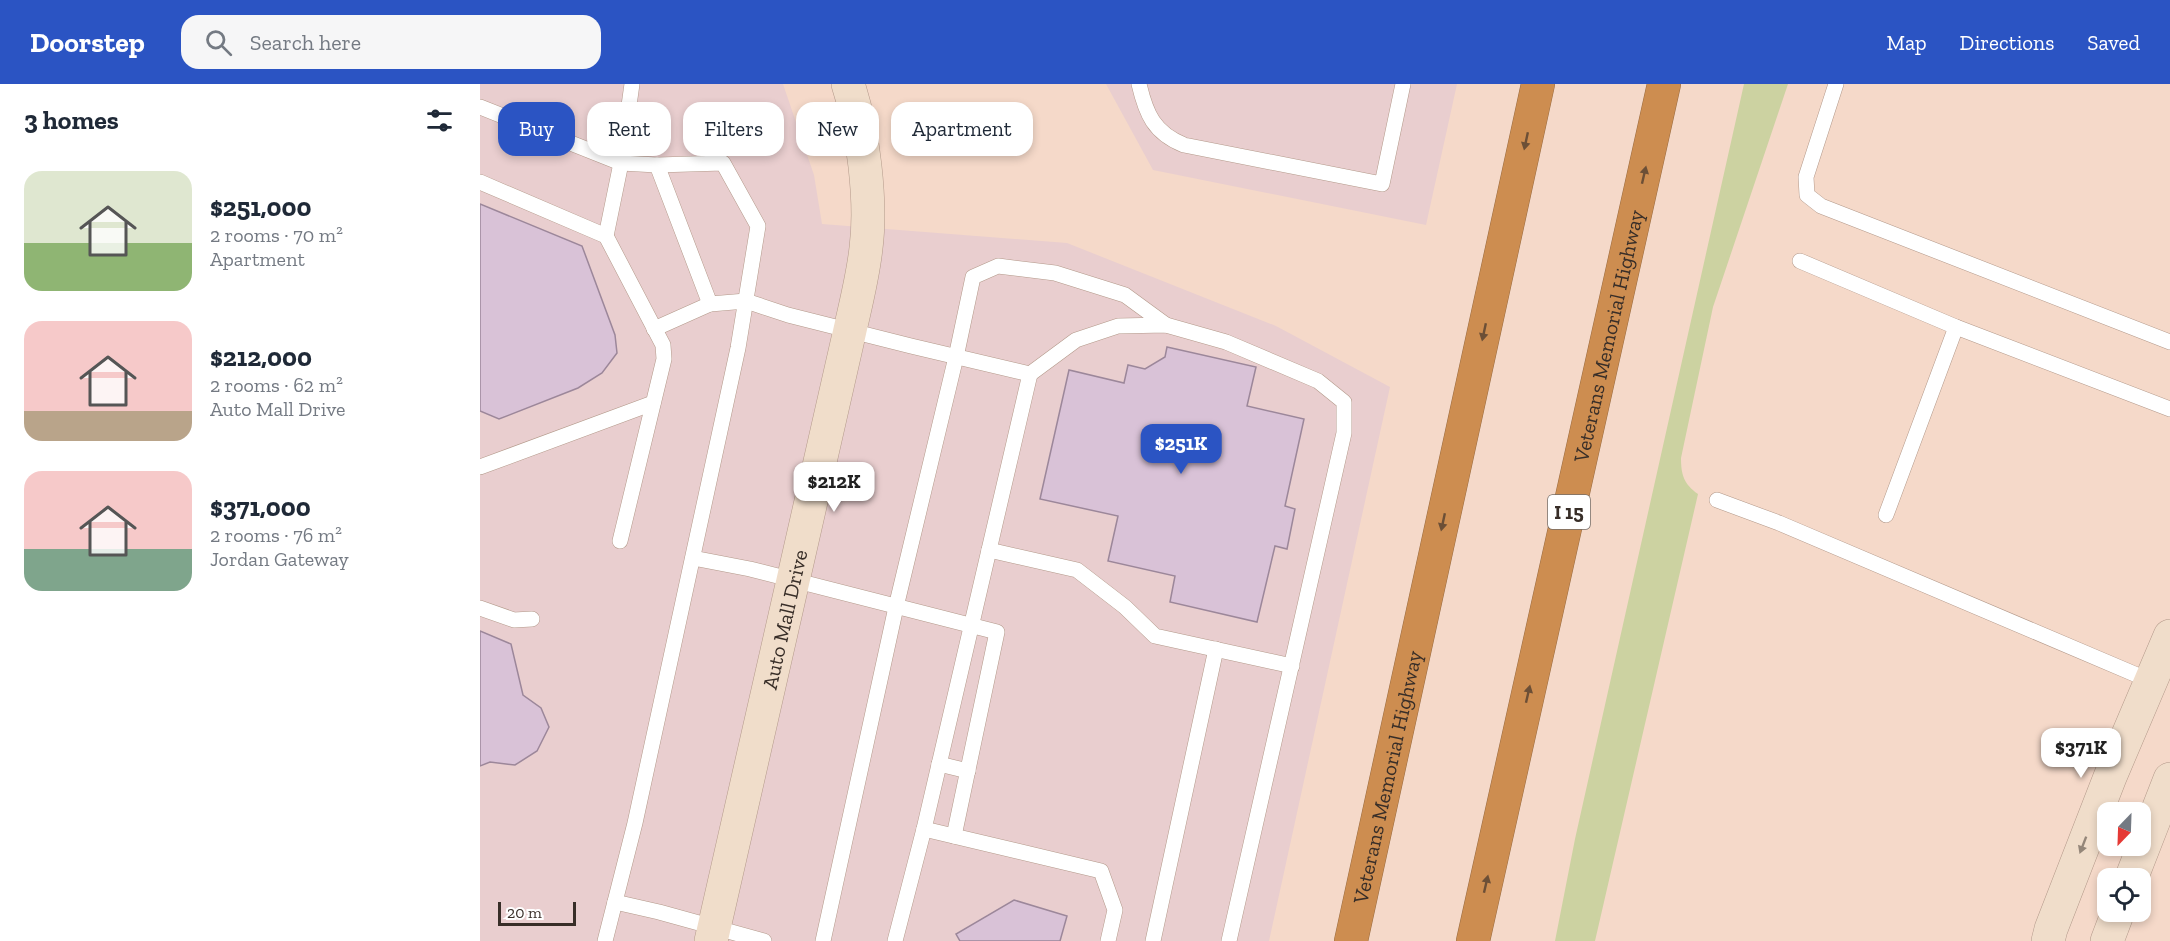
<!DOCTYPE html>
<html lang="en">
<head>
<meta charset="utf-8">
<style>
  :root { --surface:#fff; --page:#f6f6f7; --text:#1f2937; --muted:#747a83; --accent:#2b54c3 }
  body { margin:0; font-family:"Zilla Slab",serif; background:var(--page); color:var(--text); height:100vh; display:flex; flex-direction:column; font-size:22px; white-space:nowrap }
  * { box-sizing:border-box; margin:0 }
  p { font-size:20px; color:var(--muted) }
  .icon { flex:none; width:33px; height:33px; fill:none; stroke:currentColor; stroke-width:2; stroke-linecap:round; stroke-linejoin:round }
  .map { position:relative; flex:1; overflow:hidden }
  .drawer { display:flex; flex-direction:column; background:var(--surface); width:480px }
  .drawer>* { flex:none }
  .guide { position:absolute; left:18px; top:18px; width:570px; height:54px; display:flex; gap:12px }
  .needle { width:39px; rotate:203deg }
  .controls { position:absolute; left:1617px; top:718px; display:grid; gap:12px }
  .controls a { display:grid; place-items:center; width:54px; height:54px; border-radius:12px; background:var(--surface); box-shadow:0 3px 9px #0003; font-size:30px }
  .scale { position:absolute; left:18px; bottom:15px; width:78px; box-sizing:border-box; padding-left:6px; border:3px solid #382e28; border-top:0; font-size:16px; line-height:21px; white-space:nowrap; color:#382e28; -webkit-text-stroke:4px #fff; paint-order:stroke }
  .price { position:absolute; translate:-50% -51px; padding:0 14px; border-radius:12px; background:#fff; color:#222; font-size:20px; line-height:39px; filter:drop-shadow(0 2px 3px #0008) }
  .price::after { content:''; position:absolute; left:50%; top:36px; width:18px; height:14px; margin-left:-9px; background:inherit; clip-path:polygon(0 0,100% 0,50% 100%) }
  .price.on { background:var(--accent); color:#fff }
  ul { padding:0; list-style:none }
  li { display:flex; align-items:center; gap:18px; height:150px; padding:0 24px }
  li span { display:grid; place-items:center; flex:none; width:168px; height:120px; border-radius:18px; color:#555 }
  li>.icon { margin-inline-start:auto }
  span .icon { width:72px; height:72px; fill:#fffc; stroke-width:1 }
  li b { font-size:26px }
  h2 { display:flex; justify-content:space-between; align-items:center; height:72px; padding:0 24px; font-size:26px }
  .tag { padding:0 21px; border-radius:18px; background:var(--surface); box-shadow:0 3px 9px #0003; font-size:21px; line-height:54px }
  .tag.on { background:var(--accent); color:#fff }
  header { display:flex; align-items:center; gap:36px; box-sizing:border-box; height:84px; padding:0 30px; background:var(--accent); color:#fff }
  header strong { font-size:28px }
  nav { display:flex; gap:33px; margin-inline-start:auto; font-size:21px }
  .search { width:420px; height:54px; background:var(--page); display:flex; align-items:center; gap:15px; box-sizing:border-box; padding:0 21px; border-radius:18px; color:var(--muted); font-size:22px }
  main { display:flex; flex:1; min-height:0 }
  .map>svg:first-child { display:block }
</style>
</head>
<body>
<header>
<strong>Doorstep</strong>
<div class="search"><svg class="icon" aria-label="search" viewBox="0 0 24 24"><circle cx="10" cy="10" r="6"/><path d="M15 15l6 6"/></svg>Search here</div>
<nav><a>Map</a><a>Directions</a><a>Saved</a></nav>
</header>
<main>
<section class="drawer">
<h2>3 homes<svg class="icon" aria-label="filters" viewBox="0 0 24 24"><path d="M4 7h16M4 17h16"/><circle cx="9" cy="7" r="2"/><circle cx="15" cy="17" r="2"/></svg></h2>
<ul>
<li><span style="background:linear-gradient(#dfe7d0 60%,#8fb573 0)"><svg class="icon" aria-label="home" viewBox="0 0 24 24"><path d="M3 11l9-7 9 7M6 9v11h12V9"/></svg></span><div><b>$251,000</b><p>2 rooms · 70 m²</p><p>Apartment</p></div></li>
<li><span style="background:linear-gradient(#f6c9c9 75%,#b9a48a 0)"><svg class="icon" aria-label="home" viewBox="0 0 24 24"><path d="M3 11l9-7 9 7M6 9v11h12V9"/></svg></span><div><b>$212,000</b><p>2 rooms · 62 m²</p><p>Auto Mall Drive</p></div></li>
<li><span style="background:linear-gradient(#f6c9c9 65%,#7fa58c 0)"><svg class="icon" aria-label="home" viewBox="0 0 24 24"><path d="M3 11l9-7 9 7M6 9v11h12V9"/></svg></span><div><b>$371,000</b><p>2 rooms · 76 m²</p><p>Jordan Gateway</p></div></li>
</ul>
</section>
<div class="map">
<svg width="1690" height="857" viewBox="0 0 1690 857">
  <rect width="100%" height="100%" fill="#f5d9c9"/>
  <g fill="#e9cecf">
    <polygon points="0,0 303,0 334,91 342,140 587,159 796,242 910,303 789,857 0,857"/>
    <polygon points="626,0 977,0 946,141 673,86"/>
  </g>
  <path fill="#ccd2a1" d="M1264 0H1308L1233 223 1201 374C1201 391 1204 400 1218 410L1115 857H1075L1095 755Z"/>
  <g fill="#d9c2d7" stroke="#9c879a" stroke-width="1.5">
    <polygon points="0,120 102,162 135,251 137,269 122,289 98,304 19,335 0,327"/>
    <polygon points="687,263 776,283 767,322 824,335 805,422 815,425 807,465 795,462 777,538 690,518 695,492 628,477 638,432 560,415 589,286 644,299 648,281 665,285 685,273"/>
    <polygon points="0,547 31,560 43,611 61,624 69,643 57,667 35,681 10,678 0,682"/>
    <polygon points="534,816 587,832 580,857 480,857 476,850"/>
  </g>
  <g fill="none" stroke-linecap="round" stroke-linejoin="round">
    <g stroke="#b3998a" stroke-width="16">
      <g id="lane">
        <path d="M659 0C666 30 674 49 704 61L902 100 923 0"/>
        <polyline points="1356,0 1326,93 1327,111 1341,122 1690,258"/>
        <polyline points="0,23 141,79 177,81 243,79 278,142 258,264 155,739 125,857"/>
        <polyline points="177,81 230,220 266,217 308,231 431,262 550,290 444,745 415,857"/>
        <polyline points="0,98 126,152 183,261 184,275 140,457"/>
        <polyline points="126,152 141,79 152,0"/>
        <polyline points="1320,177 1476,243 1690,325"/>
        <polyline points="174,245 230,220"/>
        <polyline points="550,290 596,256 638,242 686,241 746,258 838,297 864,318 864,349 749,857"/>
        <polyline points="0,383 173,319"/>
        <polyline points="1237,416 1299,439 1671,597"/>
        <polyline points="1406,431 1476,243"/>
        <polyline points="509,466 597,486 645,523 675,552 812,582"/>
        <polyline points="213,474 270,485 517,548 474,752"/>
        <polyline points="0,524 34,536 52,535"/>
        <polyline points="459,680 488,687"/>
        <polyline points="444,745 621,787 635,826 628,857"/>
        <polyline points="135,818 179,828 284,857"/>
        <polyline points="343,857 416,523 476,273 493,193 518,182 575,189 645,211 686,241"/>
        <polyline points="673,857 736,565"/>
      </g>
    </g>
    <g stroke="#b3998a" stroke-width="34">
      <g id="secondary">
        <polyline points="1651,795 1690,695"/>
        <path id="s1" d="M231 857 370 246C376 219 383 192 386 164 392 117 383 45 368 0"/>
        <polyline points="1568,857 1571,845 1630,693 1690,552"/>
        <polyline points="1627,857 1638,828"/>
      </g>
    </g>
    <g stroke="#996c42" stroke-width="34">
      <g id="highway">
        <path id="s2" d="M871 857 1058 0"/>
        <path id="s3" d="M993 857 1184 0"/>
      </g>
    </g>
    <use href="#lane" stroke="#fff" stroke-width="15"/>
    <use href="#secondary" stroke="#f0ddca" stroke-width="33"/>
    <use href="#highway" stroke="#cd8d50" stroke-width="33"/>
  </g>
  <defs><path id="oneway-solid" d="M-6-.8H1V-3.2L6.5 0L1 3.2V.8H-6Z" transform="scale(1.5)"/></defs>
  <g fill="#6c4f36">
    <use href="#oneway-solid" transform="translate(1046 57) rotate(102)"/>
    <use href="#oneway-solid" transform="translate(1164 91) rotate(-77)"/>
    <use href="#oneway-solid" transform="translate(1004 248) rotate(102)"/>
    <use href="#oneway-solid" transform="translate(963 438) rotate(102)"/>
    <use href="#oneway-solid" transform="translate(1048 610) rotate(-77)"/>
    <use href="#oneway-solid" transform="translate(1006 800) rotate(-77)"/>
  </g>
  <use fill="#948679" href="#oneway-solid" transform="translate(1603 761) rotate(111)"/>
  <g text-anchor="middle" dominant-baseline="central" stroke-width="4.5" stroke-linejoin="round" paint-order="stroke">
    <rect fill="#fff" stroke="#746d68" stroke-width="1.5" x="1068" y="411" width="42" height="34" rx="4.5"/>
    <g font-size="20" font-weight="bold" fill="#382e28">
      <text x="1089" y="428">I 15</text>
    </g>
    <g font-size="21" fill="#382e28" stroke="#fff">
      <text stroke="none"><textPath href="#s3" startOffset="620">Veterans Memorial Highway</textPath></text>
      <text stroke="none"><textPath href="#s1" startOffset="330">Auto Mall Drive</textPath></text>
      <text stroke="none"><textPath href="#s2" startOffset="168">Veterans Memorial Highway</textPath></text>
    </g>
  </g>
</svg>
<div class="controls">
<a><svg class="needle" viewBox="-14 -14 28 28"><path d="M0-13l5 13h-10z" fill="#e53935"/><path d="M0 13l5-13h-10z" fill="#747a83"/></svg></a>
<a><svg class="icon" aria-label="locate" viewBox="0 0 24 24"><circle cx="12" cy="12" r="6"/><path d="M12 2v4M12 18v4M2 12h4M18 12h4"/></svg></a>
</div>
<div class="scale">20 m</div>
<b class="price on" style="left:701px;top:391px">$251K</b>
<b class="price" style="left:354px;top:429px">$212K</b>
<b class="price" style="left:1601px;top:695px">$371K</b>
<div class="guide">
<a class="tag on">Buy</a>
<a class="tag">Rent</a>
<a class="tag">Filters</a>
<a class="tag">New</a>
<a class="tag">Apartment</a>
</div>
</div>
</main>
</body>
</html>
